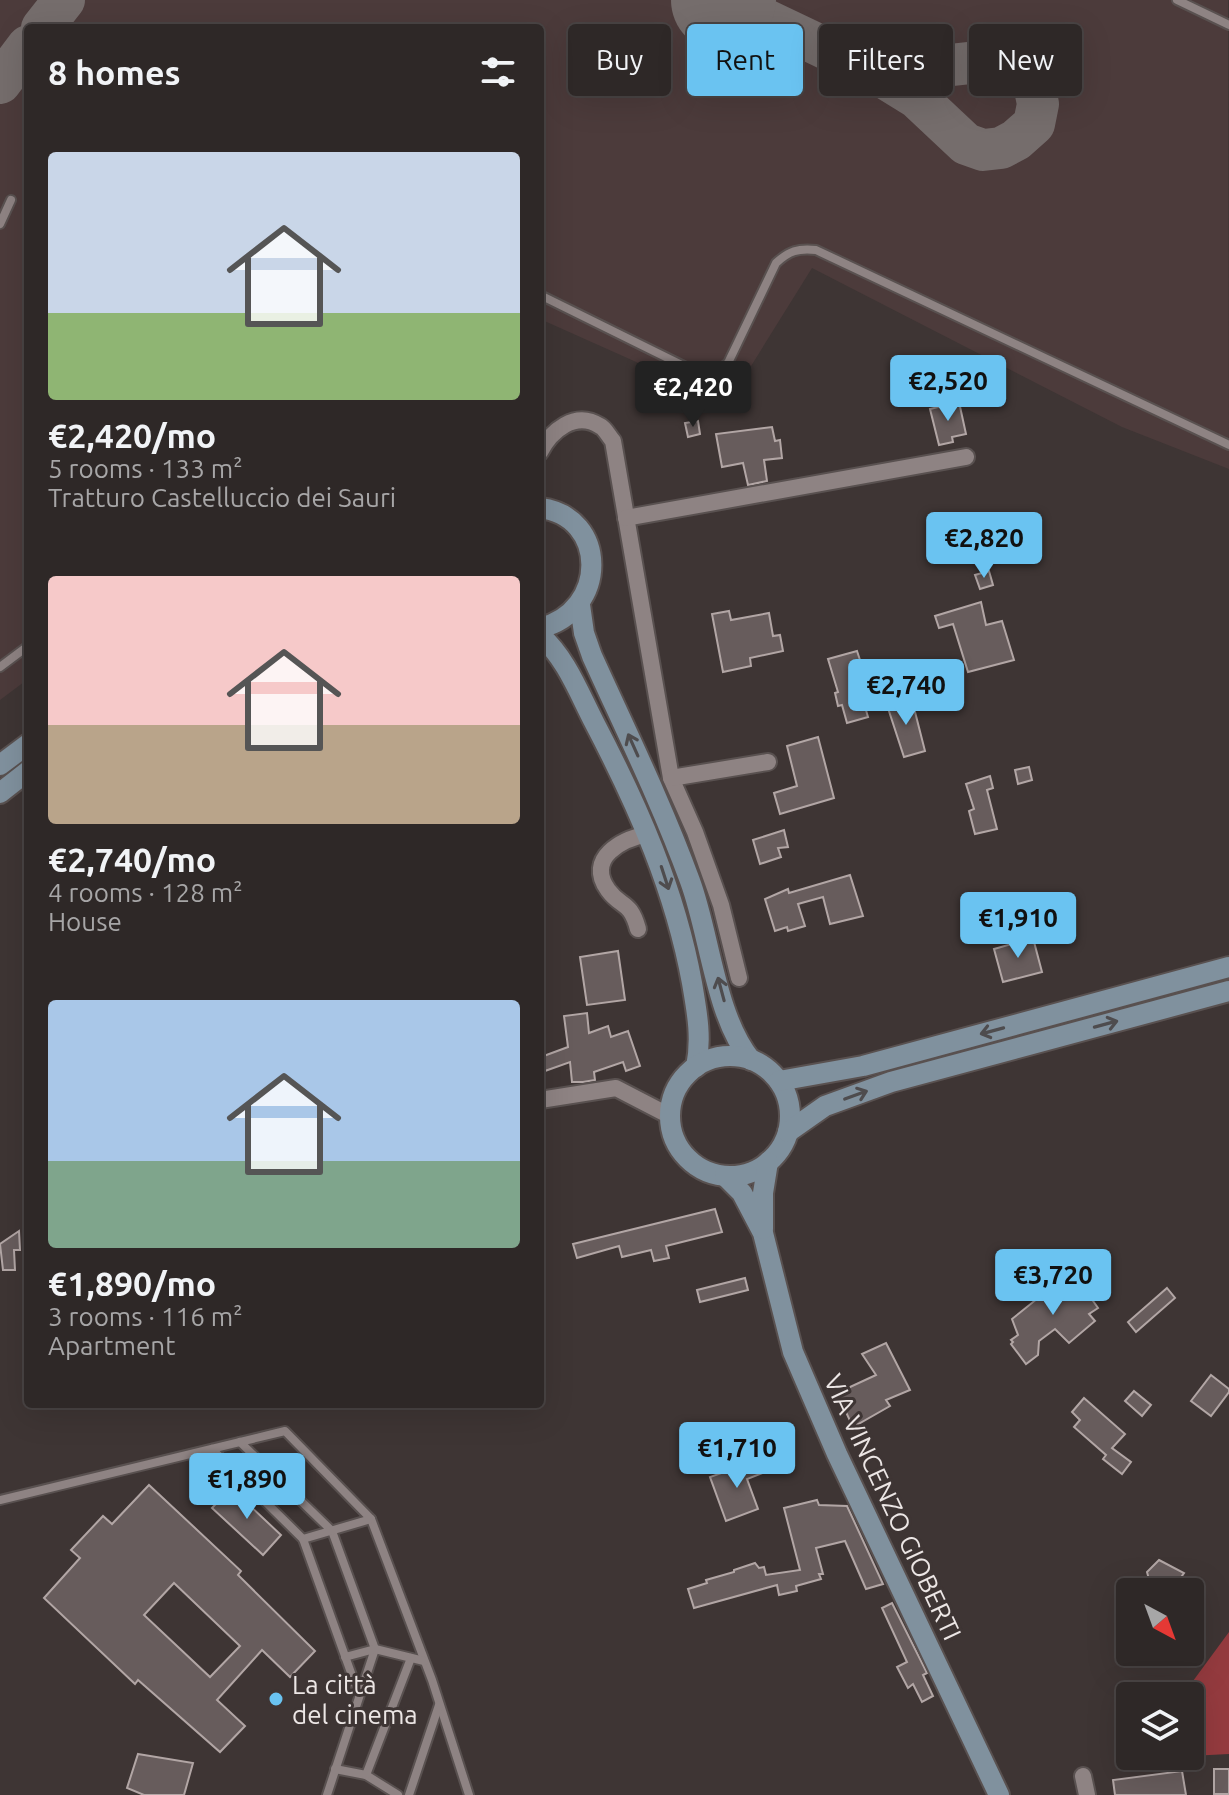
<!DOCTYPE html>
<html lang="en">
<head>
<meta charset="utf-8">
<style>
  :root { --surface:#2e2827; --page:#36302f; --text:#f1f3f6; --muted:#a7a6a7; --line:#494444; --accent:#6ac3f1 }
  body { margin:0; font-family:Ubuntu,sans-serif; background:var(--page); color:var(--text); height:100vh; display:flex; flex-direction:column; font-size:30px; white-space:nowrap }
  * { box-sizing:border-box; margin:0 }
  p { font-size:26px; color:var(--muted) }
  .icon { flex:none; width:44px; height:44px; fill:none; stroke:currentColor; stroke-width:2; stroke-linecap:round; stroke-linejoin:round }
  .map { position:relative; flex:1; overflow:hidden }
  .sheet { position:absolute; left:24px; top:24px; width:520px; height:1384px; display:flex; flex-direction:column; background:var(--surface); border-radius:8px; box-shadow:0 8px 32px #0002,0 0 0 2px var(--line) }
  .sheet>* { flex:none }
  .guide { position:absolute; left:568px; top:24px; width:540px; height:72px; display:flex; gap:16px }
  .needle { width:52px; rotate:139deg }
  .controls { position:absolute; left:1116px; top:1578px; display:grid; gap:16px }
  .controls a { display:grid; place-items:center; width:88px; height:88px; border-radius:8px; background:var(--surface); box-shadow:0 8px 32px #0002,0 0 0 2px var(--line); font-size:40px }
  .price { position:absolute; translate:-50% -68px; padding:0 18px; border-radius:8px; background:var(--accent); color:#111; font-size:26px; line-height:52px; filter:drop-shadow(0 2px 4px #0008) }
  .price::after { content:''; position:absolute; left:50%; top:48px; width:24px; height:18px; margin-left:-12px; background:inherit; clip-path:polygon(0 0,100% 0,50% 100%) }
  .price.selected { background:#222; color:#fff }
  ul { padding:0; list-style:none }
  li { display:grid; align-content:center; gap:16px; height:424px; padding:0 24px }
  li span { display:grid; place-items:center; height:248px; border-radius:8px; color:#555 }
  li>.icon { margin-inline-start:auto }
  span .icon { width:144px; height:144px; fill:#fffc; stroke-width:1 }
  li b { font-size:34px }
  h2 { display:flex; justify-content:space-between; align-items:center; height:96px; padding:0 24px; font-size:34px }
  .tag { padding:0 28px; border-radius:8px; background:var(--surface); box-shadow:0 8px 32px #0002,0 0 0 2px var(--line); font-size:28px; line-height:72px }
  .tag.selected { background:var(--accent); color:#111 }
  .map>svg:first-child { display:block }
</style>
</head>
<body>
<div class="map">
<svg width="1229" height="1795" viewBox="0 0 1229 1795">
  <rect width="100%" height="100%" fill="#3e3534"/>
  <polygon fill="#4c3b3b" points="0,0 1228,0 1229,469 1122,427 812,268 728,403 540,319 540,28 28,28 28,679 0,700"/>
  <polygon fill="#953b3f" points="1229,1632 1229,1754 1190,1756 1190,1696 1182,1696"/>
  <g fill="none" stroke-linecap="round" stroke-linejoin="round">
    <g stroke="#756d6c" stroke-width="42">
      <polyline points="724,0 871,70 887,72 997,60 1016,66 1034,84 1038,104 1034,124 1016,140 1001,148 983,150 966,144 917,98 883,77"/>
      <polyline points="42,28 64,0"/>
      <polyline points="0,83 28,46"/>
    </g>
    <polyline stroke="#756d6c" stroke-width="104" points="723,0 724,0"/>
  </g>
  <g fill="#675c5c" stroke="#b2a6a5" stroke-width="2" fill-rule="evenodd">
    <polygon points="959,402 966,434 952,437 953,442 939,445 930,409"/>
    <polygon points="698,421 700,434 688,437 685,423"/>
    <polygon points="772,427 775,441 780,440 782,458 764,460 767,481 748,485 743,463 722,467 716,434"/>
    <polygon points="989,571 993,585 980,589 975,575"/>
    <polygon points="981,602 986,625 1002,621 1014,660 968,672 953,624 939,628 935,616"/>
    <polygon points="729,611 731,620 769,613 773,636 780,635 783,651 750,658 751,666 723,672 712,614"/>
    <polygon points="857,651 868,684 859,686 868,717 847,723 842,705 838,706 835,693 838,692 828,659"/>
    <polygon points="898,699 914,708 925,751 904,757 886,702"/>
    <polygon points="818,737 834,798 780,814 774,793 797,786 787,746"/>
    <polygon points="1029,767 1032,780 1018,784 1015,770"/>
    <polygon points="990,776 993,788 987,790 997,829 975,834 969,811 974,809 966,784"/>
    <polygon points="784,830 788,847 778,848 781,857 760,864 753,840"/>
    <polygon points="850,875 863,916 830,924 823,897 798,904 805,926 788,931 787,927 775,931 765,899 788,889 789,893"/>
    <polygon points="1033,938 1042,972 1003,982 994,949"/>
    <polygon points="618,951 625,1000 587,1005 580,957"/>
    <polygon points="587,1013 589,1033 608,1026 611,1037 628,1031 640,1066 626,1071 623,1062 594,1072 595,1080 583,1082 572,1082 570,1062 542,1072 541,1057 568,1047 564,1016"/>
    <polygon points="715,1209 722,1232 666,1246 669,1258 654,1261 651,1250 622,1257 619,1246 577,1258 573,1244"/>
    <polygon points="19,1231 20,1250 14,1250 15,1270 3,1270 0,1244"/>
    <polygon points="1074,1274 1098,1308 1089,1314 1095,1321 1069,1343 1055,1329 1039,1341 1038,1355 1026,1364 1011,1344 1013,1342 1011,1340 1018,1335 1012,1319 1058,1282 1060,1284"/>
    <polygon points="745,1278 748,1290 700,1302 697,1290"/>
    <polygon points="1167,1288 1175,1298 1136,1332 1128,1322"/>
    <polygon points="886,1343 910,1390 886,1400 890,1406 853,1427 837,1393 876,1375 862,1354"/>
    <polygon points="1211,1375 1229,1389 1229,1392 1211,1416 1191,1401"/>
    <polygon points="1134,1391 1151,1405 1142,1416 1125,1401"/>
    <polygon points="1084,1398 1125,1434 1112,1448 1131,1462 1122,1474 1103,1459 1106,1455 1074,1427 1080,1420 1072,1412"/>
    <polygon points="761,1459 765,1472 747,1479 758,1509 726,1521 710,1477"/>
    <path d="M149 1485 241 1571 238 1575 315 1651 290 1677 262 1650 217 1700 245 1726 220 1752 138 1680 135 1684 44 1598 80 1558 71 1550 103 1516 112 1524ZM174 1583 240 1646 210 1677 144 1615Z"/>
    <polygon points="231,1488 281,1535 263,1555 212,1508"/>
    <polygon points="817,1500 819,1505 847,1506 883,1584 866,1589 845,1541 816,1548 823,1574 819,1574 821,1579 796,1586 797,1591 779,1595 777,1585 694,1608 688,1589 707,1583 706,1580 734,1572 734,1570 755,1563 759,1568 764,1567 766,1575 800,1570 784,1508"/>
    <polygon points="1159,1560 1184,1573 1177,1583 1186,1592 1163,1592 1150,1583 1147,1572"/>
    <polygon points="892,1603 927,1673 923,1675 933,1696 922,1702 913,1684 908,1688 897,1667 907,1662 882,1608"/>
    <polygon points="138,1754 193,1763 184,1795 144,1795 127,1788"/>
    <rect x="1214" y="1769" width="15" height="25"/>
    <polygon points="1182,1771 1186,1795 1115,1795 1113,1780"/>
  </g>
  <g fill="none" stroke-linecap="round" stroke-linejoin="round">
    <g stroke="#595150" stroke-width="12">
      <g id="service">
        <polyline points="1177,0 1229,25"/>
        <polyline points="0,224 11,200"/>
        <path d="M540 295 698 373 716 372 728 363 776 263C789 251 798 248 816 250L1229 445"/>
        <polyline points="0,667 28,646"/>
        <polyline points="240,1442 332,1531 375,1649 327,1795"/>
        <polyline points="212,1449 303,1539 359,1695"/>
        <polyline points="0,1500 285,1431 371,1519 432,1680 469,1795"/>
        <polyline points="303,1539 371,1519"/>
        <polyline points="345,1657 375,1649 424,1661"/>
        <polyline points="335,1769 366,1775 398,1795"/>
        <polyline points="366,1775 411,1658"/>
        <polyline points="409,1795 439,1705"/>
      </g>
    </g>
    <g stroke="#595150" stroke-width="20">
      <g id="minor">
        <path d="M540 452C551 431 575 410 600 426 605 428 609 437 613 441L671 778 695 832 721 905 739 978"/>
        <polyline points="626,518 966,457"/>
        <polyline points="671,778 768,762"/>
        <path d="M638 929C630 900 621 908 608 890 585 858 622 839 648 834"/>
        <polyline points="540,1100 616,1088 670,1116"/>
        <polyline points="1083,1776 1087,1795"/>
      </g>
    </g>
    <g stroke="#595150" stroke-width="24">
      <g id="secondary">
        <path d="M540 508C608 516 609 611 540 628"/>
        <path d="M580 605 584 633 592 656C626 731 662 804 690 881 710 935 715 1016 751 1060"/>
        <path d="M540 635C566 658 579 693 594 722 638 806 675 890 692 983 697 1012 702 1038 696 1067"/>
        <polyline points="0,765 28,744"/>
        <polyline points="0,793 28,771"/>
        <circle cx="730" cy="1116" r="60"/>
        <polyline points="779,1081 863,1066 1229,967"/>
        <polyline points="788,1132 825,1106 891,1082 1229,991"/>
        <polyline points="725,1176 742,1193 763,1233 793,1352 837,1454 999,1795"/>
        <polyline points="763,1229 763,1193 768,1162"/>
      </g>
    </g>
    <use href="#service" stroke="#8e8383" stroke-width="8"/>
    <use href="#minor" stroke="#8e8383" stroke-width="16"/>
    <use href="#secondary" stroke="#80919e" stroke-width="20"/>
  </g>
  <defs><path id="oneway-shaft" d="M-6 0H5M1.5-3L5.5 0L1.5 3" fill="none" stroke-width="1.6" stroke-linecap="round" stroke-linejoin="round" transform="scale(2)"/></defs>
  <g stroke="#4e4c4e">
    <use href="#oneway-shaft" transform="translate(633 745) rotate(-114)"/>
    <use href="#oneway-shaft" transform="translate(665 878) rotate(72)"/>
    <use href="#oneway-shaft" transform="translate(721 989) rotate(-105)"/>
    <use href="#oneway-shaft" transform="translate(1106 1024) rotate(-15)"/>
    <use href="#oneway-shaft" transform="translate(992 1031) rotate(165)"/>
    <use href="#oneway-shaft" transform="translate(856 1095) rotate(-20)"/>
  </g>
  <circle fill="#6ac3f1" stroke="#3e3534" stroke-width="3" cx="276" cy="1699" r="8"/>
  <g text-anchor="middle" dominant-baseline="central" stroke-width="6" stroke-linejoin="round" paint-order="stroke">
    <g font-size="26" fill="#ece6e5" stroke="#3e3534">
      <text transform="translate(893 1507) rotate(65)">VIA VINCENZO GIOBERTI</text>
    </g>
    <g font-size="26" fill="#ece6e5" stroke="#3e3534" text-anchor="start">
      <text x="292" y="1684">La città<tspan x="292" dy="30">del cinema</tspan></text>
    </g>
  </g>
</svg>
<div class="controls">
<a><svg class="needle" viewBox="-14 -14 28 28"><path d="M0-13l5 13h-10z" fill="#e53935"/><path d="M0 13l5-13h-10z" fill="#a7a6a7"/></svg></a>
<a><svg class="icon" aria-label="layers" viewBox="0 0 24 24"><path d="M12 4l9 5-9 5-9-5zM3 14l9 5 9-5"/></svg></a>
</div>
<b class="price" style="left:948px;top:423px">€2,520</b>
<b class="price selected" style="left:693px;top:429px">€2,420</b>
<b class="price" style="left:984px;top:580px">€2,820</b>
<b class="price" style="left:906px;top:727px">€2,740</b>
<b class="price" style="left:1018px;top:960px">€1,910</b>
<b class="price" style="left:1053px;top:1317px">€3,720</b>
<b class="price" style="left:737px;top:1490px">€1,710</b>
<b class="price" style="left:247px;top:1521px">€1,890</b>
<div class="guide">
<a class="tag">Buy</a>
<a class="tag selected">Rent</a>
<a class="tag">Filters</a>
<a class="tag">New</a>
</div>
<section class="sheet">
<h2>8 homes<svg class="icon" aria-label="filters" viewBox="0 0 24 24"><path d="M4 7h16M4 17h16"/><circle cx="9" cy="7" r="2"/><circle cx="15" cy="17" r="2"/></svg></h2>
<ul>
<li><span style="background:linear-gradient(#c9d6e8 65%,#8fb573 0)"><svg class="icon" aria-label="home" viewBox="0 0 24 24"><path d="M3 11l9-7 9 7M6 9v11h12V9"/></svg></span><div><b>€2,420/mo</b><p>5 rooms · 133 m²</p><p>Tratturo Castelluccio dei Sauri</p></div></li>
<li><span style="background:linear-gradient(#f6c9c9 60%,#b9a48a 0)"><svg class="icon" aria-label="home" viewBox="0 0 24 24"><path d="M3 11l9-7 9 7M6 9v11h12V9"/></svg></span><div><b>€2,740/mo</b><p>4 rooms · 128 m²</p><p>House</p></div></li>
<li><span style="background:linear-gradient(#a9c7e8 65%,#7fa58c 0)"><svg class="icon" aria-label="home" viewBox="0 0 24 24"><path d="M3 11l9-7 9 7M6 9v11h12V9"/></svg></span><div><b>€1,890/mo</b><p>3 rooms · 116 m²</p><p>Apartment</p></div></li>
</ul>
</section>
</div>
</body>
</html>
